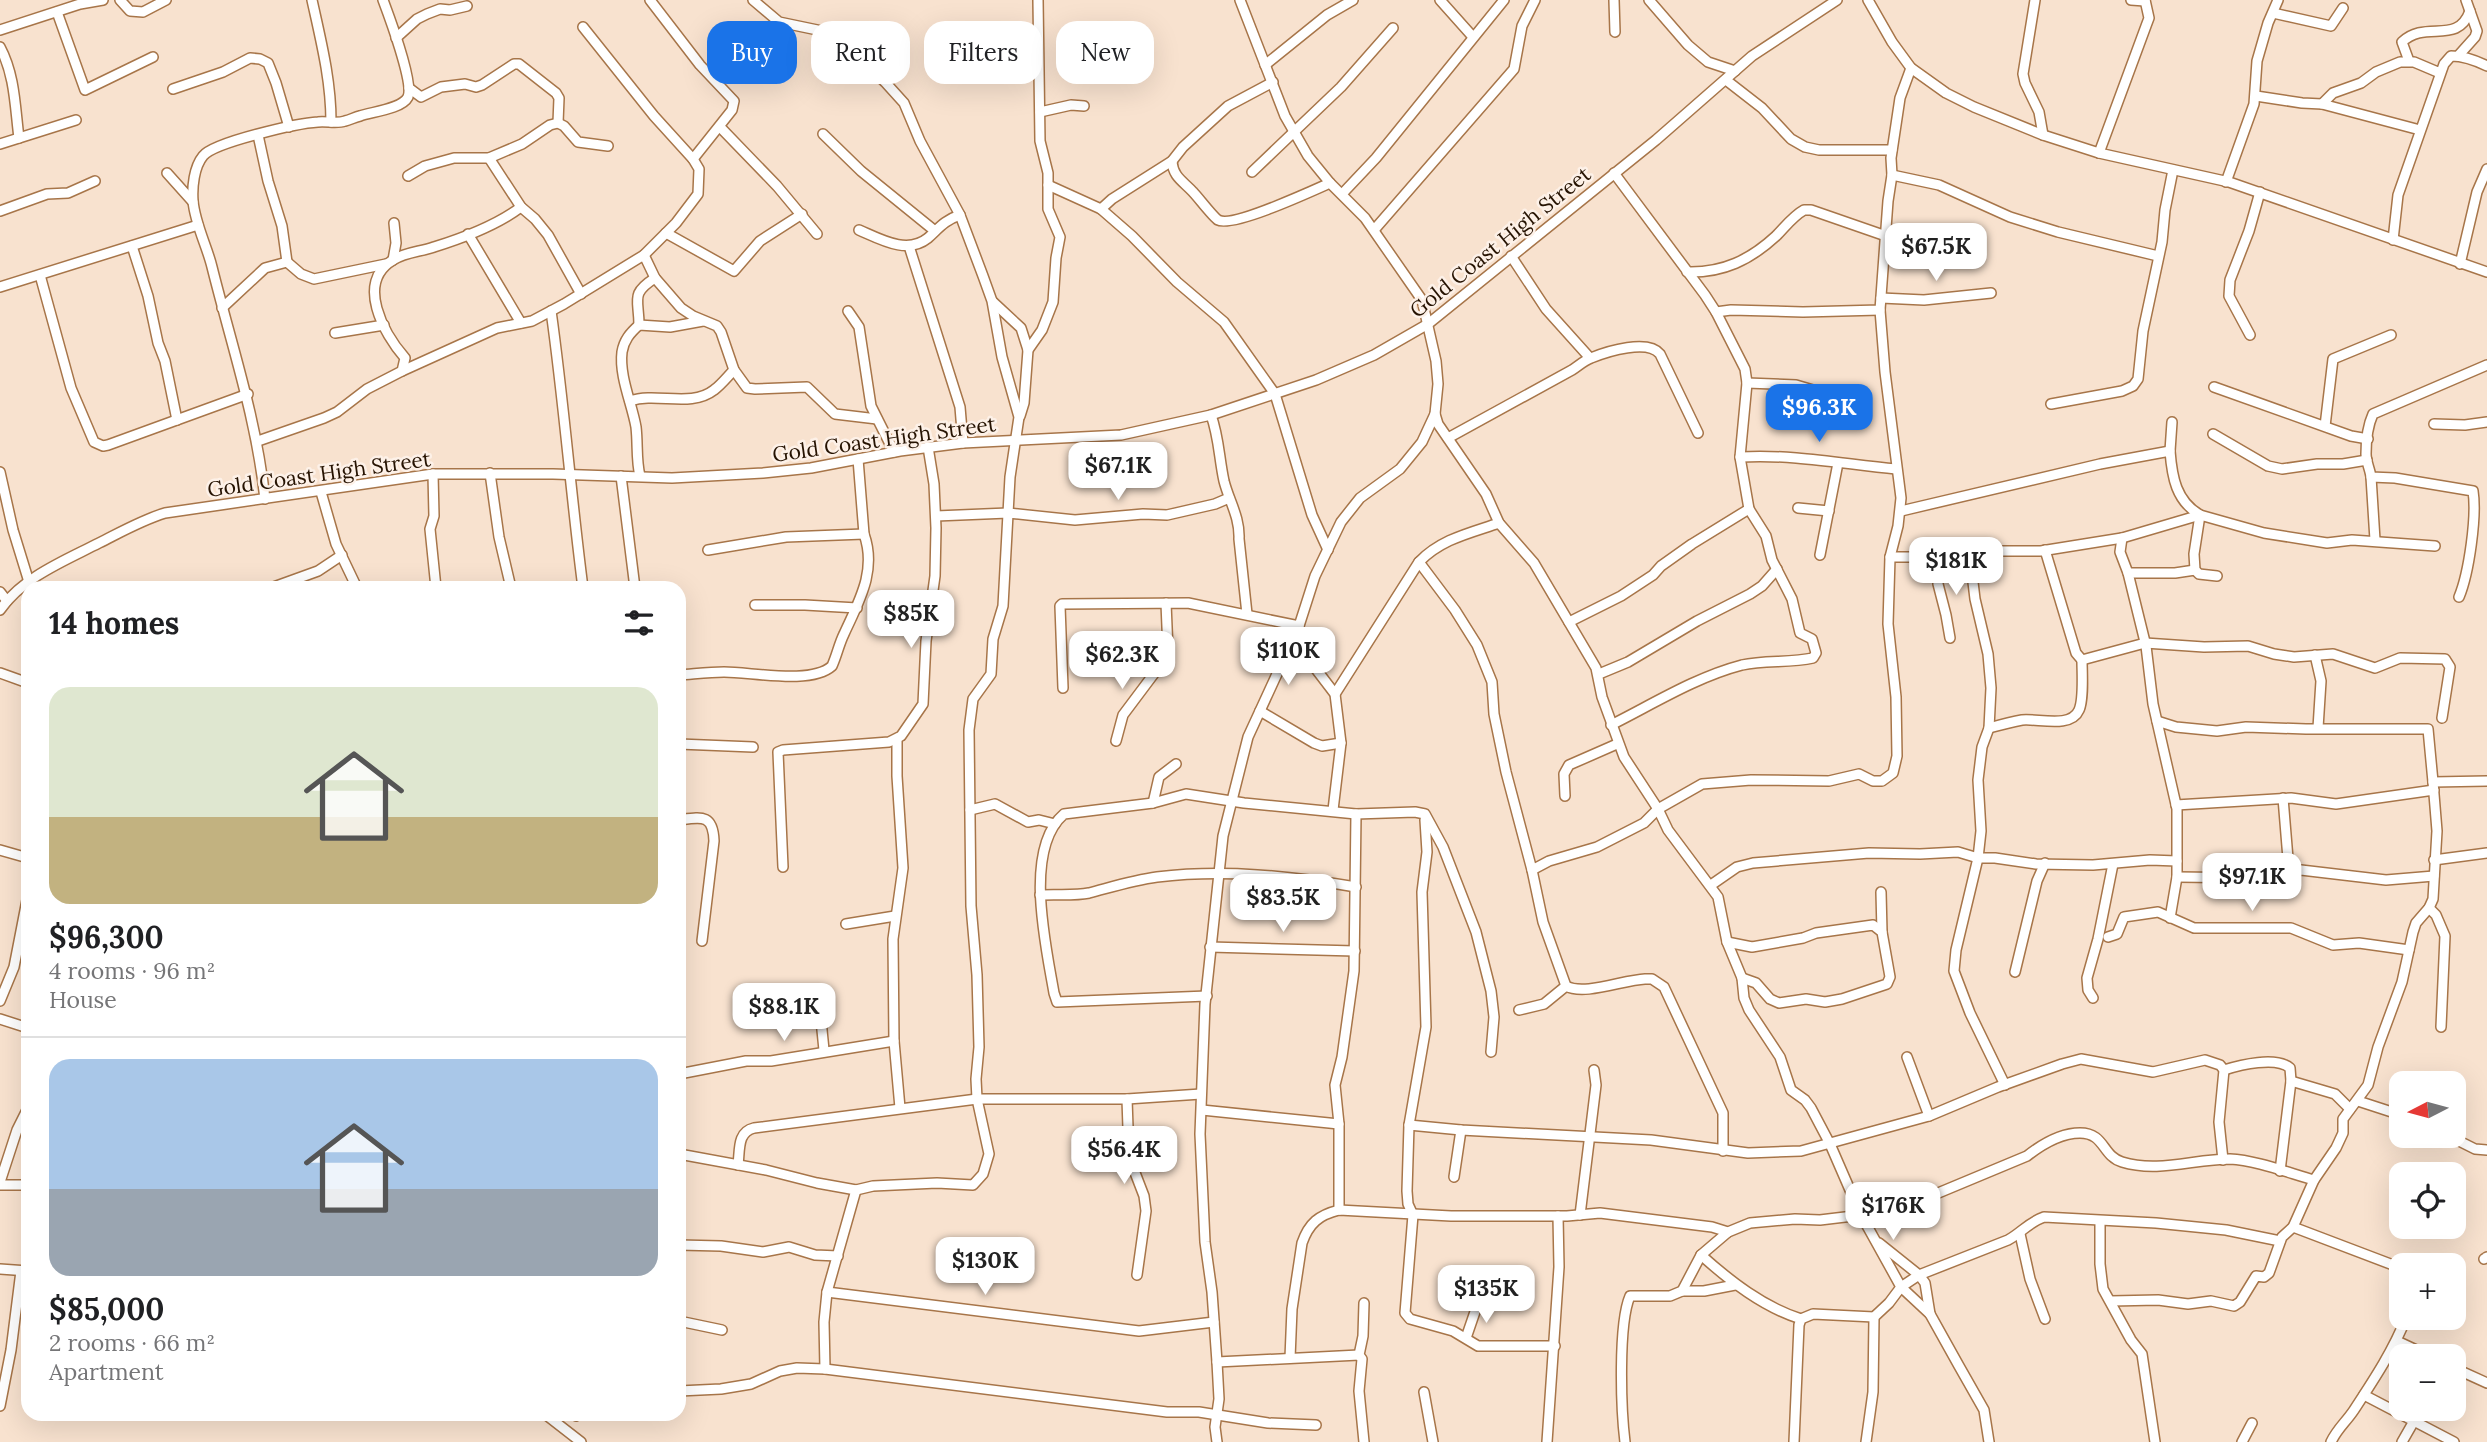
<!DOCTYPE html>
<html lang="en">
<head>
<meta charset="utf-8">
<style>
  :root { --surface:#fff; --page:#f2f2f2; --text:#202124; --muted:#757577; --line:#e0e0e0; --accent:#1a73e8 }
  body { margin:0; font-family:Lora,serif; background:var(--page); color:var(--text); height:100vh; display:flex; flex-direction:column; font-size:26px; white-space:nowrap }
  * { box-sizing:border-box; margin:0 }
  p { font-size:23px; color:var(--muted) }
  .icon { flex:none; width:38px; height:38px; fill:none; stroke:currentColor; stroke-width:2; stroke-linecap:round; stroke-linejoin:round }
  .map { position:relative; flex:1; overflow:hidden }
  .details { position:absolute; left:21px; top:581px; width:665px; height:840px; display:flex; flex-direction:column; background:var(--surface); border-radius:21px; box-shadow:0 7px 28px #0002 }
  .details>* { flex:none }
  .hud { position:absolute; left:707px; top:21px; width:665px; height:63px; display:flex; gap:14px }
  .needle { width:46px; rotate:264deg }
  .fabs { position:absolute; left:2389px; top:1071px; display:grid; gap:14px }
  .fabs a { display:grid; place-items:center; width:77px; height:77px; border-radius:14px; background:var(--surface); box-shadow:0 7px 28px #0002; font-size:35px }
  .price { position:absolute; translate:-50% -60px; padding:0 16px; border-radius:14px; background:#fff; color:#222; font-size:23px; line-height:46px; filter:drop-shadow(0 2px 4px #0008) }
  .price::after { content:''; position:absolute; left:50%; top:42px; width:21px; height:16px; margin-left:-10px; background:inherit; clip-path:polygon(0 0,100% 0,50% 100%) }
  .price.current { background:var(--accent); color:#fff }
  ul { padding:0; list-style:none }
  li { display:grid; align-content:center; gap:14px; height:371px; padding:0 28px }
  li+li { border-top:2px solid var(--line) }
  li span { display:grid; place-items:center; height:217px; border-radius:21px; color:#555 }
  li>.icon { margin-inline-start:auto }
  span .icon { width:126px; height:126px; fill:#fffc; stroke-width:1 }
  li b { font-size:30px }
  h2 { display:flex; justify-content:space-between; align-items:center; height:84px; padding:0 28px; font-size:30px }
  .pill { padding:0 24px; border-radius:21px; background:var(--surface); box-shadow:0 7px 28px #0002; font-size:24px; line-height:63px }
  .pill.current { background:var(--accent); color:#fff }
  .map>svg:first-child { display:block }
</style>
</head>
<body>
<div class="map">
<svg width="2487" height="1442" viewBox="0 0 2487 1442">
  <rect width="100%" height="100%" fill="#f8e2cf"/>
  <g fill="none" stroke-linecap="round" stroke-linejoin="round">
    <g stroke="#a77549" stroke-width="12">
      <g id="minor">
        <polyline points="120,0 130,11 143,12 166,0"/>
        <path d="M312 0C321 41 331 80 331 122"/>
        <polyline points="650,0 700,65 734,101 732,110 693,159"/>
        <polyline points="1440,0 1473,37"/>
        <polyline points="1614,0 1615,32"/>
        <polyline points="1649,0 1688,45 1708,62 1735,71"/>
        <polyline points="1868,0 1892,42 1911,68 1946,93 1974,107 2043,135 2099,153 2229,182 2487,272"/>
        <polyline points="2035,0 2023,74 2025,83 2039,112 2043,135"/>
        <polyline points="2131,0 2145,1"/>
        <polyline points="57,12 85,90 153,57"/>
        <polyline points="2273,13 2331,26 2343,8"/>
        <polyline points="0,30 80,4 103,0"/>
        <polyline points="396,38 417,19 427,14 440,9 450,10 467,6"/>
        <path d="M0 47C15 75 15 107 19 138"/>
        <polyline points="2458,56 2475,37 2477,31 2466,0"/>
        <path d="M2409 61 2402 42C2426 19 2457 46 2470 11"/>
        <polyline points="1265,65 1327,15 1353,0"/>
        <polyline points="1726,80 1762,108 1791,139 1805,147 1819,150 1892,150"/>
        <polyline points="409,88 421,97 441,87 465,84 476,87 482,85 514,64 519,64 556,93 559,98 558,123"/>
        <polyline points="173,89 223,72 250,58 260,59 268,63 276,83 289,127"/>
        <polyline points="2256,96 2302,103 2322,104 2420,130"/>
        <polyline points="2322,104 2333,93 2361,83 2376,72 2400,62 2414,62 2440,73"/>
        <polyline points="1040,112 1071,105 1084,106"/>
        <polyline points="720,127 777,186 817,234"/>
        <polyline points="823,134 861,171 935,231"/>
        <polyline points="258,135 268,181 282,226 287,262"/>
        <polyline points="0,144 76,120"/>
        <polyline points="2099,153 2146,26 2149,18 2145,0"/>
        <polyline points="489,158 521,207 535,219 548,235 581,294"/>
        <path d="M1172 161C1173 177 1183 181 1193 192 1198 197 1213 217 1218 220 1232 228 1312 191 1330 183"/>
        <polyline points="1252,172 1341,87 1393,28"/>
        <polyline points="167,173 193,202"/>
        <polyline points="1892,175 1939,185 2010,217 2058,232 2158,256"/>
        <polyline points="408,176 425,166 454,158 489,158 522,144 550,125 558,123 564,126 578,142 608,146"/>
        <polyline points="2226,182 2254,104 2257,61 2268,23 2278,0"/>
        <polyline points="1048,185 1101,209 1112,199 1172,161 1183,147 1228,106 1273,82"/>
        <polyline points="1342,194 1376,158 1504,0"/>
        <polyline points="1101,209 1132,236 1177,282 1224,322 1275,394 1312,515 1328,550"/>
        <polyline points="0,211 47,194 68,193 95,181"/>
        <path d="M859 230C880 239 907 255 928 238 939 228 945 220 960 215"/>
        <polyline points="1374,230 1514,69 1522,26 1535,0"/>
        <polyline points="666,233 734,271 760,241 802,214"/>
        <polyline points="468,234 521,323"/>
        <path d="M2393 240 2398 195 2444 64 2451 56C2464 56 2475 60 2487 66"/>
        <polyline points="132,246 148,296 158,343 165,361 177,420"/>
        <polyline points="909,246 960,407 963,443"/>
        <polyline points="644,255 655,278 681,308 693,316 717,326 721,332 734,370 747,388 755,389 807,387 835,414 877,419"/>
        <polyline points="1511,256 1546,309 1590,358"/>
        <polyline points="393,260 396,243 394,223"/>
        <polyline points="2460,264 2477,192 2487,169"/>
        <path d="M1687 272C1723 273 1750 260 1776 236 1785 227 1793 216 1804 210H1811L1886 236"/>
        <polyline points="40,275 71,388 94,442 103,446 108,445 248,394"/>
        <polyline points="0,287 198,225"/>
        <polyline points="1881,298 1924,300 1991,293"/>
        <polyline points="993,302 1021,328 1028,350"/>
        <polyline points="222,308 265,268 287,262 301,274 314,279 386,264"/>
        <path d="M551 311C564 403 571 496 583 588"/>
        <polyline points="848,311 859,327 871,406 894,452"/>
        <polyline points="1716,312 1731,310 1803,312 1880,310 1888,201 1892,175 1891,158 1900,98 1911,68"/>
        <path d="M639 325C639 299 630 294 655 278"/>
        <polyline points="335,333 384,325"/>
        <polyline points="2250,335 2229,296 2230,280 2249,231 2260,192"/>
        <polyline points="402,371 497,328 532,321 564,304 644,255 676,223 698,194 699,169 693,159 654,116 583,27"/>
        <polyline points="1747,383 1796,385 1830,395 1834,398 1836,417"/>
        <polyline points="2214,387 2351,436 2368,439"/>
        <path d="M630 401C657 392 691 408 714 390 721 385 728 376 734 370"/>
        <polyline points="2051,404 2122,391 2133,386 2138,379 2143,331 2162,242 2165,210 2173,170"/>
        <polyline points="1435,414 1438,424 1486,494 1499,523 1534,563 1596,668 1602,697 1624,757 1658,809 1668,830 1718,897 1727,942 1742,978 1744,998 1749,1010 1780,1057 1791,1090 1805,1100 1811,1108 1830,1144 1860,1213 1901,1287 1889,1303 1874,1317 1813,1314 1801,1319 1799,1325 1794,1442"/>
        <path d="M1211 415C1219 437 1219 458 1224 481 1229 501 1240 517 1239 539L1247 614"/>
        <polyline points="1020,416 1024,403 1028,350 1042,330 1053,302 1056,258 1060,237 1048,209 1048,173 1040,141 1038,0"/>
        <polyline points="2434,424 2465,425 2487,422"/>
        <polyline points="2325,426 2333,359 2391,335"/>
        <polyline points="2213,434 2268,466 2282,469 2317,464 2343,464 2367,460"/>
        <path d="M1448 438 1572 370C1578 366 1585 360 1591 358 1608 351 1648 339 1660 354L1698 433"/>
        <path d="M258 441 324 418 337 412 367 389 402 371 405 358C384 334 355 282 393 260 406 252 420 252 434 247 463 238 497 225 521 207"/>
        <polyline points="2170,451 2172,422"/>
        <path d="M1740 457C1794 454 1843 464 1896 469"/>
        <polyline points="0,472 13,530 29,582"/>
        <polyline points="490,473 499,537 511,588"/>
        <polyline points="433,474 434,516 430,529 436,588"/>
        <polyline points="621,476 635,588"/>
        <path d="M640 476C636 460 638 444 636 427 632 404 619 376 622 352 624 340 630 333 639 325L670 327 703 321"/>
        <polyline points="2371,477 2375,540"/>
        <polyline points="321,492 336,544 357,588"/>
        <path d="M265 499C256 417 232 347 212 267 207 246 195 224 193 201 192 187 194 167 203 156 214 142 299 123 318 122 327 121 337 124 345 121 350 120 355 117 360 116 371 112 402 109 408 97 414 83 389 16 383 0"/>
        <polyline points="1798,508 1829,511"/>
        <path d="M1901 511 2100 464 2170 451C2172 477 2176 501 2200 515L2194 554 2195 570 2199 574 2217 576"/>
        <polyline points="936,516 1008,513 1075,520 1143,514 1167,515 1215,504 1229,498"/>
        <polyline points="2122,538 2120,552 2128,573 2146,646 2153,704 2177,809 2177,877 2170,918"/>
        <polyline points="708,550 786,537 864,534"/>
        <polyline points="2045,550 2076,653 2082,660 2145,643 2204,647 2248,646 2274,654 2294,657 2333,654 2375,668 2400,658 2445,659 2450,667 2442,718"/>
        <polyline points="1820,555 1838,463"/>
        <polyline points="1890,557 1970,557 1998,551 2041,551 2122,538 2200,515 2264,533 2327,543 2352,540 2435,546"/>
        <polyline points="1970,557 1975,599 1988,654 1991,688 1989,728 1982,747 1978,780 1981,831 1978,858 1956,950 1954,971 1970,1013 2005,1085"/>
        <polyline points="1939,558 1938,584 1946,615 1950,638"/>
        <path d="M1419 562 1455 610 1477 645 1492 682 1494 714 1506 772 1532 870 1543 922 1566 986C1584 996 1623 980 1645 979H1652L1664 987 1723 1113V1151"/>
        <polyline points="2128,573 2175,573 2195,570"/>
        <polyline points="271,588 318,571 342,555"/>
        <polyline points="0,592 7,601"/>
        <path d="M2459 597C2469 573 2477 516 2473 491L2395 478 2371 477C2370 469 2366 462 2366 454 2366 442 2368 425 2373 414L2487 365"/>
        <polyline points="755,605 805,605 857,608"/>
        <path d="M0 610C23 577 64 561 99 543 121 532 142 520 165 513L433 474H553L672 478 763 473 811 468 900 451 963 443 1121 435 1211 415 1316 380 1374 355 1428 324 1656 140 1752 56 1837 0"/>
        <polyline points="1569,622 1621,596 1653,575 1661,566 1692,544 1749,509"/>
        <polyline points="1293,639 1335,694 1341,743 1333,810"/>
        <polyline points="2315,655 2321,681 2318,728"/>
        <polyline points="0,673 28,683"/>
        <polyline points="1599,674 1628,662 1697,621 1750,594 1762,586 1777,569"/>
        <path d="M679 675C694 674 709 672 724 672 752 672 811 685 832 666 837 655 839 644 844 634 859 601 877 571 864 534L858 459"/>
        <polyline points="1063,688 1060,606 1062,604 1188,603 1299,626"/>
        <path d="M1335 694 1419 562C1441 539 1470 533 1499 523"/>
        <polyline points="1260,711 1314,743 1322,746 1341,743"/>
        <polyline points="2157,721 2176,727 2217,731 2246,727 2306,729 2428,729 2433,782 2487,781"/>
        <path d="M1611 725C1653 704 1696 677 1742 665 1765 660 1790 663 1813 658L1816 653 1812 639 1800 633 1792 599 1772 560 1766 536 1749 509 1740 457 1747 383 1745 369 1716 312 1705 295 1614 173"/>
        <path d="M1989 728C2000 725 2011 722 2022 720 2037 718 2071 729 2079 710 2084 699 2082 673 2082 660"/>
        <polyline points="897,740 897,776 903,868 893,939 894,1041 900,1108"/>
        <polyline points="1116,741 1123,715 1165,659 1168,651 1166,603"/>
        <polyline points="679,744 753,747"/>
        <polyline points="1565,796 1564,774 1569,765 1617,744"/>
        <polyline points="2283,798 2289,871"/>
        <polyline points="1153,803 1159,777 1176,764"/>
        <polyline points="2176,805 2291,798 2336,804 2434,790"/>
        <polyline points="970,810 995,804 1028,822 1039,820 1055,824"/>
        <path d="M679 820C702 817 713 814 714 841L702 941"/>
        <polyline points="1425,820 1427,852 1422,892 1426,1027 1409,1125 1407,1191 1408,1204 1413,1215 1405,1313 1410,1319 1453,1331 1478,1346 1555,1346"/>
        <polyline points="0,850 28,858"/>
        <polyline points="2434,860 2487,853"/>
        <polyline points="783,867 778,752 783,750 889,742 901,736 923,704 926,641 935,576 936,528 934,484 928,447"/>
        <polyline points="1532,870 1549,861 1597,847 1644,823 1658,809 1702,784 1751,780 1829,781 1859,774 1873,781 1882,781 1893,773 1897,756 1896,697 1888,624 1890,557 1898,526 1901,498 1885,372 1880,310"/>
        <polyline points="2177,877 2259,878 2301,870 2386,880 2434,876"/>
        <polyline points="1711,885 1737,867 1753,863 1869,853 1920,854 1958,852 1978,858 1995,858 2036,864 2093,865 2150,860 2177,861"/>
        <polyline points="1881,892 1882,932"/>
        <path d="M1040 895C1056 894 1074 896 1089 893 1112 887 1134 880 1157 877 1225 869 1290 876 1356 887"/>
        <polyline points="2429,908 2436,915 2445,936 2441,1027"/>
        <polyline points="846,924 895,916"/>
        <polyline points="2108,937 2117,934 2124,917 2158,912 2194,928 2291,928 2333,945 2359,943 2409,950"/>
        <polyline points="1727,942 1752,947 1803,938 1816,933 1873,925 1882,932 1890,977 1887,984 1842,999 1825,1002 1806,999 1779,1003 1770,999 1756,983 1742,978"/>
        <polyline points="1210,947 1355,951"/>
        <polyline points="2015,972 2037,881 2045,863"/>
        <polyline points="818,990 824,1050"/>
        <path d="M1207 996 1057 1002 1054 993C1046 946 1023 849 1064 814L1153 803 1186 794 1244 803 1356 814 1415 812 1425 814 1443 847 1476 932 1491 991 1494 1017 1491 1052"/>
        <polyline points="2093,998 2088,990 2087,978 2098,939 2113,864"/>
        <polyline points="0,1001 14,967 28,895"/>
        <polyline points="1519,1010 1544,1004 1566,986"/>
        <polyline points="0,1019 28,1028"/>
        <polyline points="1907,1057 1929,1116"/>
        <path d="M2224 1070C2240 1065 2276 1056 2290 1068L2291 1081 2280 1171"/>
        <polyline points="679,1074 746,1061 771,1061 894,1041"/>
        <polyline points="2291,1081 2335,1094 2350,1109"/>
        <polyline points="1127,1099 1129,1157 1144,1196 1146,1211 1137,1275"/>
        <polyline points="2358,1101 2401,1115"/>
        <polyline points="1202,1110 1339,1124"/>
        <polyline points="1409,1125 1461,1130 1651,1140 1748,1153 1801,1151 1929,1116 1998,1087 2062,1064 2081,1059 2153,1072 2205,1060 2220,1065 2224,1070 2219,1122 2223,1160"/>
        <polyline points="2449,1136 2475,1149 2487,1150"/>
        <polyline points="679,1154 766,1170 817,1183 856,1190 873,1186 937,1183 973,1185 983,1174 989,1154 977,1099 976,1079 979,1047 977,975 971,906 969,730 973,699 991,674 993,639 1003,606 1010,477 1019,417 1002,357 992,301 983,276 960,215 920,141 904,103 885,82 837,37 827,32 779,22 753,0"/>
        <path d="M738 1165C740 1150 737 1132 754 1128L977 1099H1127L1201 1094"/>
        <polyline points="1454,1177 1461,1130"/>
        <polyline points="0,1182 17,1130 28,1108"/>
        <polyline points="0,1185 28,1185"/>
        <polyline points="1339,1210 1339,1124 1335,1085 1342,1057 1354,971 1356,814"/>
        <polyline points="1580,1215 1596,1085 1594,1070"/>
        <polyline points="2100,1221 2100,1264 2103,1289 2131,1340 2142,1354 2155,1442"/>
        <polyline points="2293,1227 2401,1268"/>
        <polyline points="2020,1234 2030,1279 2045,1319"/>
        <polyline points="1879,1243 1919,1275 1925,1283 1930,1314"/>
        <polyline points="679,1245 721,1246 763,1252 789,1247 815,1255 838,1256"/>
        <path d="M1701 1255C1730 1281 1763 1307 1801 1319"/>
        <polyline points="2484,1259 2487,1257"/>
        <polyline points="0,1269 28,1271"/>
        <polyline points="1682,1291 1704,1291 1735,1285"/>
        <polyline points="827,1292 1139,1331 1214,1322"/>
        <polyline points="2111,1301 2158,1300 2188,1304 2211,1301 2234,1306 2240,1302 2256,1276 2264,1277 2269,1273 2282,1237 2293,1227 2314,1180 2336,1148 2343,1133 2343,1119 2368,1085 2378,1047 2402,982 2413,932 2416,923 2429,908 2433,899 2437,831 2433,782"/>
        <polyline points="1364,1303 1363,1336 1359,1355 1362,1359 1359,1391 1364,1442"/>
        <polyline points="679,1321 722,1330"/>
        <polyline points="1466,1338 1478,1303"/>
        <polyline points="2397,1341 2429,1356"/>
        <path d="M1290 1358 1292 1309 1302 1243C1309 1223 1319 1215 1339 1210L1451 1216H1567L1600 1213 1712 1227 1728 1232 1750 1223 1795 1219 1820 1220 1895 1211 2027 1156C2041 1145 2061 1133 2080 1133 2105 1133 2102 1156 2122 1162 2158 1173 2194 1159 2230 1159 2255 1160 2289 1173 2314 1180"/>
        <polyline points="1217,1362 1359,1355"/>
        <polyline points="2454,1368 2487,1383"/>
        <polyline points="825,1369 824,1322 827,1292 856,1190"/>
        <polyline points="679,1391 721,1389 751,1384 780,1371 797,1368 825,1369 1167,1412 1199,1412 1268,1423 1316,1425"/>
        <polyline points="1424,1392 1433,1442"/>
        <polyline points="2364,1395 2454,1442"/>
        <polyline points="0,1406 11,1350 21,1271"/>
        <polyline points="545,1414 581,1442"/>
        <polyline points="576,1416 577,1414"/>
        <polyline points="1217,1442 1215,1427 1219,1399 1217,1362 1212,1292 1205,1242 1200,1134 1205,1004 1223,836 1248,737 1299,626 1315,576 1341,522 1360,498 1400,469 1422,442 1435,414 1438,384 1436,361 1422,300 1365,218 1330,183 1308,156 1285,116 1240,0"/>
        <polyline points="1547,1442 1559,1267 1558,1216"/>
        <path d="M1625 1442C1621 1410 1618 1324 1630 1296H1670L1682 1291 1701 1255 1728 1232"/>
        <polyline points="1866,1442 1873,1392 1874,1317"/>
        <path d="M1989 1442 1984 1410 1959 1366 1930 1314 1901 1287 1919 1275 2008 1240C2021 1233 2029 1222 2044 1217L2156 1223 2226 1230 2280 1241"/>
        <polyline points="2242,1442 2252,1423"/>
        <path d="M2331 1442C2337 1429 2346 1422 2354 1410 2373 1381 2393 1351 2406 1318"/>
        <polyline points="2402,1442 2414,1421"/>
      </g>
    </g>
    <use href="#minor" stroke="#fff" stroke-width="9"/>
  </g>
  <g text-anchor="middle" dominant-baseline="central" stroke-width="5" stroke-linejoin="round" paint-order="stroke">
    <g font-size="21" fill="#261302" stroke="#fdf1e8">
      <text transform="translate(1500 242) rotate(-39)">Gold Coast High Street</text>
      <text transform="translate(884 439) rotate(-8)">Gold Coast High Street</text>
      <text transform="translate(319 474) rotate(-8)">Gold Coast High Street</text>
    </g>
  </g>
</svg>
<div class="fabs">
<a><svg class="needle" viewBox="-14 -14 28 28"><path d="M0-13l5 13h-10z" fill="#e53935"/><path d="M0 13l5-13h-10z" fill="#757577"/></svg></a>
<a><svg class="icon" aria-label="locate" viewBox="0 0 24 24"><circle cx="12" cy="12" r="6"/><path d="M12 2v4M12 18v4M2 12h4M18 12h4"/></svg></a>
<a>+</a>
<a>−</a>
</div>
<b class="price" style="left:1936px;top:283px">$67.5K</b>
<b class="price current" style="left:1819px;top:444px">$96.3K</b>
<b class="price" style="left:1118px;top:502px">$67.1K</b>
<b class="price" style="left:1956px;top:597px">$181K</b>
<b class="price" style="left:911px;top:650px">$85K</b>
<b class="price" style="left:1288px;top:687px">$110K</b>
<b class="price" style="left:1122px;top:691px">$62.3K</b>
<b class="price" style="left:2252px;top:913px">$97.1K</b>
<b class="price" style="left:1283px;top:934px">$83.5K</b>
<b class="price" style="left:784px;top:1043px">$88.1K</b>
<b class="price" style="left:1124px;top:1186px">$56.4K</b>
<b class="price" style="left:1893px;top:1242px">$176K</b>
<b class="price" style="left:985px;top:1297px">$130K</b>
<b class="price" style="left:1486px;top:1325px">$135K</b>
<div class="hud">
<a class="pill current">Buy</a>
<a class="pill">Rent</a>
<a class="pill">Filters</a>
<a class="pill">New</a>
</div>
<section class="details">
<h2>14 homes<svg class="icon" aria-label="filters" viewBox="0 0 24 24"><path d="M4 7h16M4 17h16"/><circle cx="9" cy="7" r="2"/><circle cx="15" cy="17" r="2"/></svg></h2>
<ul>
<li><span style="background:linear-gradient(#dfe7d0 60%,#c2b280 0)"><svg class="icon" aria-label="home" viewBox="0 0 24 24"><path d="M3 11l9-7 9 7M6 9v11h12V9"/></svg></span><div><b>$96,300</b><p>4 rooms · 96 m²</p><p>House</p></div></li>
<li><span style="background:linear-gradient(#a9c7e8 60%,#9aa5b1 0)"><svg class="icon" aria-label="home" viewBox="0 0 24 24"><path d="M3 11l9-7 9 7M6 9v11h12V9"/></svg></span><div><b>$85,000</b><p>2 rooms · 66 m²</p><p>Apartment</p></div></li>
</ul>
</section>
</div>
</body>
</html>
